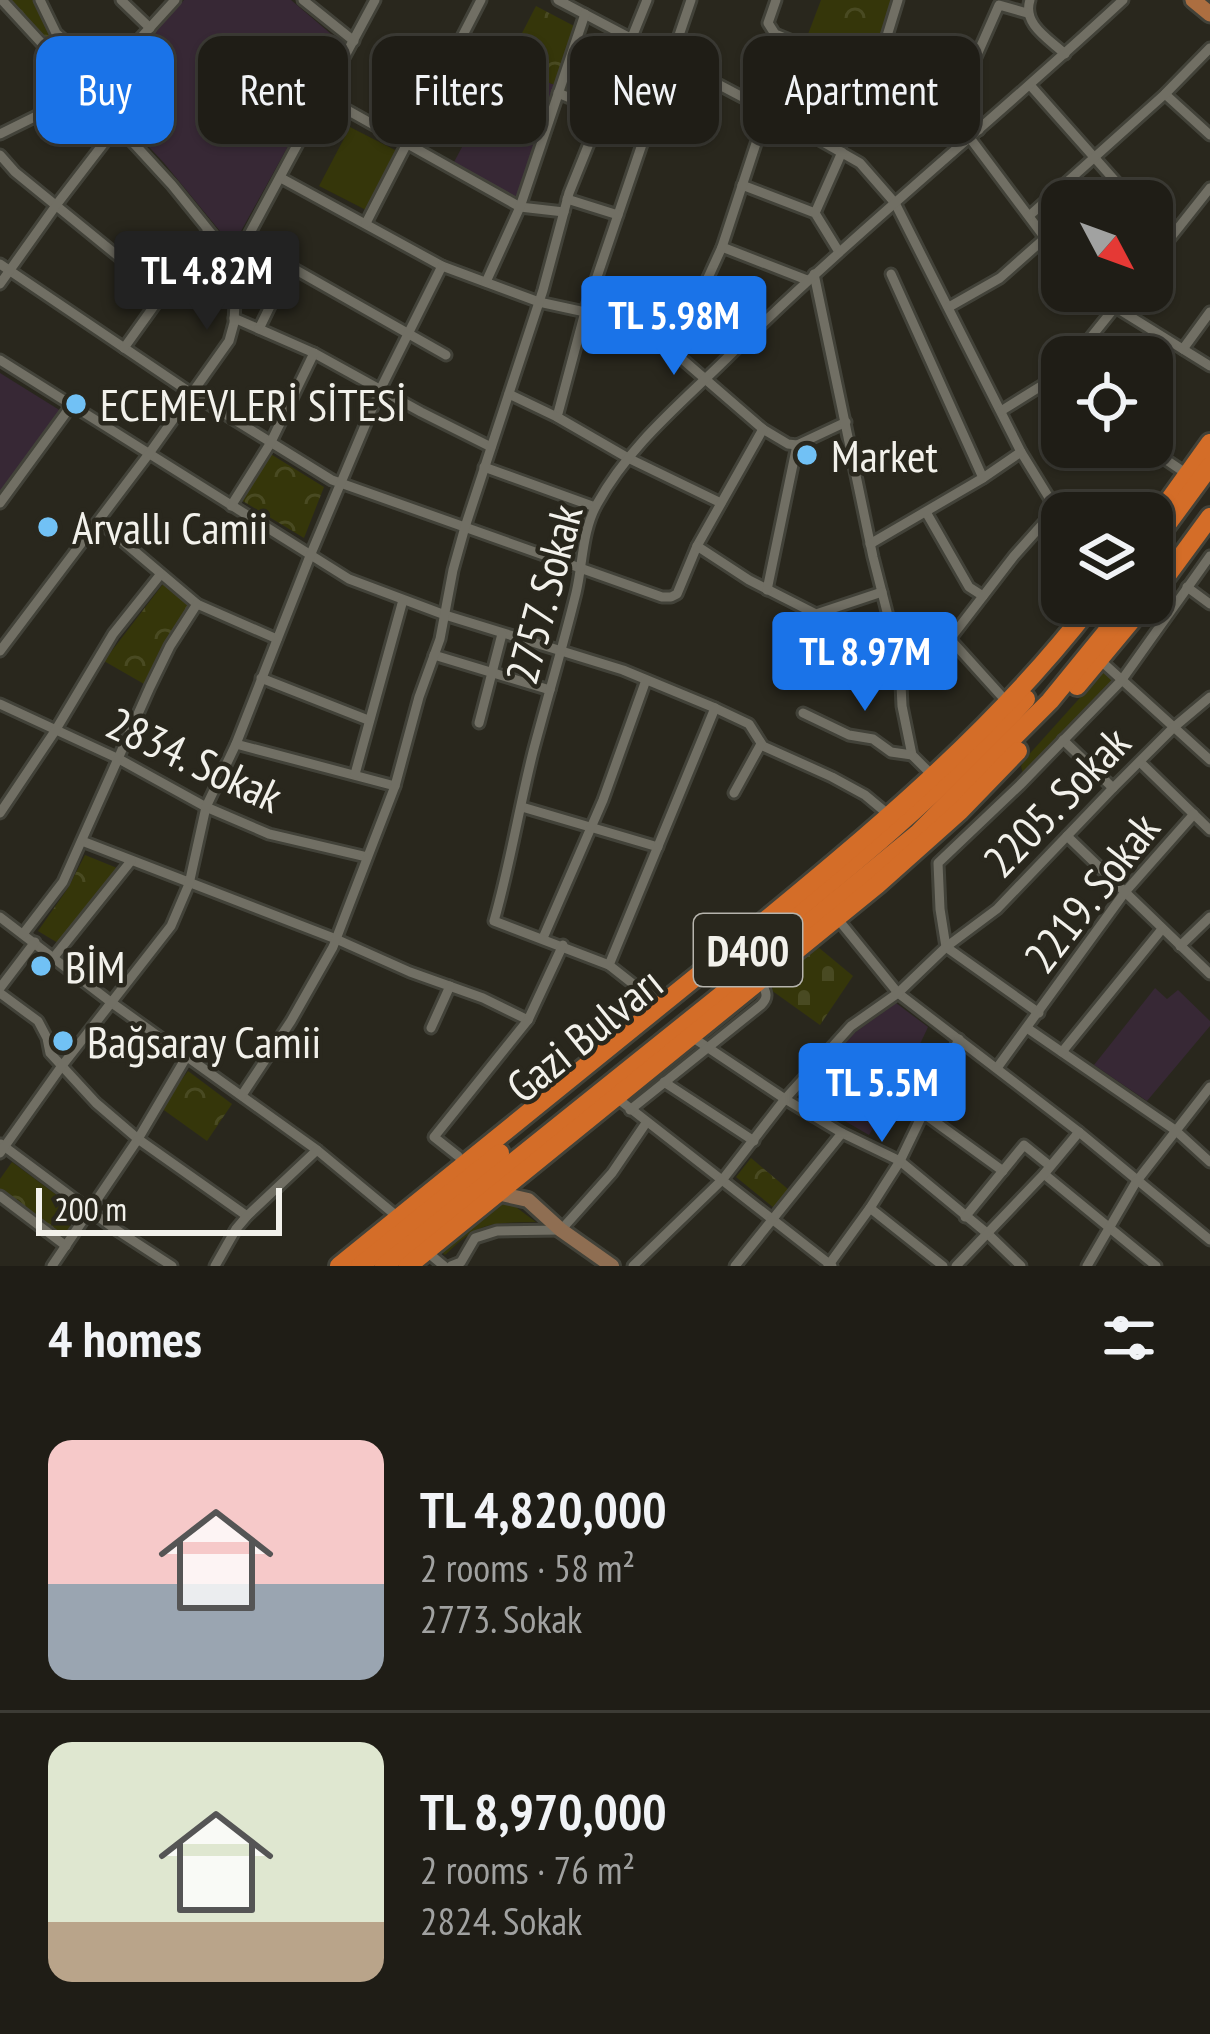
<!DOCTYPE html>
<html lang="en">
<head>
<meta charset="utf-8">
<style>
  :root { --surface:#1f1d16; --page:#27261f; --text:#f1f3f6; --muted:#a1a2a1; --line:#3c3b35; --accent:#1a73e8 }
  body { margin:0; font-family:"PT Sans Narrow",sans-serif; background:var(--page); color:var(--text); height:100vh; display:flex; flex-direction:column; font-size:45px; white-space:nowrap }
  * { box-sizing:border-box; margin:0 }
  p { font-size:39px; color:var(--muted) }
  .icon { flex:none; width:66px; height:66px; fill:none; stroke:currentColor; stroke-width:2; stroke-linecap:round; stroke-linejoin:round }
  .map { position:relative; height:1266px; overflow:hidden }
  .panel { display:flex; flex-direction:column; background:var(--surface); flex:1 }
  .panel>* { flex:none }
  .banner { position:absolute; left:36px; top:36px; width:1140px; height:108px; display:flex; gap:24px }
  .needle { width:78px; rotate:131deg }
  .buttons { position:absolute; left:1041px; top:180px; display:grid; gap:24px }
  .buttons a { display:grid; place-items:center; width:132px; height:132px; border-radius:24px; background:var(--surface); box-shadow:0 3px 9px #0004,0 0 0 3px var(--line); font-size:60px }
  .scale { position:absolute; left:36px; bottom:30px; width:246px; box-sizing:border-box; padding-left:12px; border:6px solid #f2f1eb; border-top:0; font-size:33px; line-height:42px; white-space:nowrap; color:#f2f1eb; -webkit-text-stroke:9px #29271d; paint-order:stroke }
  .price { position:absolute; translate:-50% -102px; padding:0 27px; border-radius:12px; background:var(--accent); color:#fff; font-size:39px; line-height:78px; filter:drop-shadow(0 3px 6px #0008) }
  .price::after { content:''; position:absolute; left:50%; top:72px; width:36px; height:27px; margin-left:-18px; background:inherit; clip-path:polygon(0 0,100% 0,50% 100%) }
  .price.current { background:#222; color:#fff }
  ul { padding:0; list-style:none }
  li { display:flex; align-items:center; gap:36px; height:300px; padding:0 48px }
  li+li { border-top:3px solid var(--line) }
  li span { display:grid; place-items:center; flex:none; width:336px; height:240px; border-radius:24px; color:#555 }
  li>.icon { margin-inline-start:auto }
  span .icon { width:144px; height:144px; fill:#fffc; stroke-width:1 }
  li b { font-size:51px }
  h2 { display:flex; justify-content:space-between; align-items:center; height:144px; padding:0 48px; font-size:51px }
  .pill { padding:0 42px; border-radius:24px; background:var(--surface); box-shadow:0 3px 9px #0004,0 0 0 3px var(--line); font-size:42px; line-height:108px }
  .pill.current { background:var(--accent); color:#fff }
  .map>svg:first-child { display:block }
</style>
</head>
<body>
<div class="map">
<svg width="1210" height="1266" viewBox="0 0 1210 1266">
  <defs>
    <pattern id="cemetery-stones" width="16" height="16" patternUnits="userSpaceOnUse" patternTransform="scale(3)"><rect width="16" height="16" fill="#35360a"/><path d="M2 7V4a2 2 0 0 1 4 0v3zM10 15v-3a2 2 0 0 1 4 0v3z" fill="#494a22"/></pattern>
    <pattern id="park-crowns" width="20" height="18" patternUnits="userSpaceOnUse" patternTransform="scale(3)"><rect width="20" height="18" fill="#35360a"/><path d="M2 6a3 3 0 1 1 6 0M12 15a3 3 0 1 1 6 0" fill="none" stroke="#494a22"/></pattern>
  </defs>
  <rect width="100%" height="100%" fill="#29271d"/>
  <g fill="#372835">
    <polygon points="184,0 291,0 344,45 240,233 224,236 164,163 98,92"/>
    <polygon points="505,66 555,85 516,198 453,164"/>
    <polygon points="0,373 61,411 0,496"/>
    <polygon points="1155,988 1167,999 1178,990 1210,1021 1210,1026 1147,1101 1094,1065"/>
    <polygon points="896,1003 928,1027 913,1059 869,1135 805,1098 850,1036"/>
  </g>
  <g fill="#35360a">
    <polygon points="350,127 397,151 366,210 319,186"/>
    <polygon points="1104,671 1113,680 1023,774 1021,766 1024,760"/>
    <path d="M504 1198 536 1222C489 1223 480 1221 445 1255L438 1249Z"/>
  </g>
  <polygon fill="url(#cemetery-stones)" points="818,947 853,976 820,1025 771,990 784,974"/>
  <g fill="url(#park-crowns)">
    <polygon points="6,0 34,0 53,35 97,75 88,85 52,51"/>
    <polygon points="821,0 893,0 870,60 807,37"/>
    <polygon points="536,6 574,26 555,85 505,66"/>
    <polygon points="269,453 324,487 304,538 241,500"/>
    <polygon points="163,584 188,605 159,652 144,684 104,661"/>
    <polygon points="85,855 117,868 58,943 38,931 68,888"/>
    <polygon points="188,1071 232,1104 207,1141 161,1108"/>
    <polygon points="751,1158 789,1190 774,1208 736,1177"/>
    <polygon points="12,1162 81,1213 64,1240 0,1192 0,1179"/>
  </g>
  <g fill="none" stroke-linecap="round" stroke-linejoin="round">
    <g stroke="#424239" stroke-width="15">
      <g id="street">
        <polyline points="2,0 172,185 236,264"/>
        <polyline points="40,0 56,33 105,77"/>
        <polyline points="121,0 150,28"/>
        <polyline points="303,0 354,41"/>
        <polyline points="558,0 767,110 860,163 895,203 1021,452 1056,509 1065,513"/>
        <polyline points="691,0 585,312 557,417 628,458 721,503"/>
        <polyline points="776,0 768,23 775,34 875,75 979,130"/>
        <path d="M1030 0C1022 24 1049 39 1065 54"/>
        <polyline points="875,75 898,0"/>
        <polyline points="1030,85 1133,201"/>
        <polyline points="558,93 602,111"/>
        <polyline points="1165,94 1210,135"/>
        <polyline points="324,97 520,207 564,212"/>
        <polyline points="771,112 797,42"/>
        <polyline points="951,114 999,5 1027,13"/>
        <polyline points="0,134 87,91 105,77 175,0"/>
        <polyline points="970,138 1045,238 1062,255"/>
        <polyline points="0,155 15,172 162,292"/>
        <polyline points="281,178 442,266 539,302 585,312 674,352 763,429 788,444 797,445 846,422"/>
        <polyline points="742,185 815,213 839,252"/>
        <polyline points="567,199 618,215"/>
        <polyline points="815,213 842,152"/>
        <polyline points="1029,216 1165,94 1210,48"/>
        <polyline points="366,223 481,0"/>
        <polyline points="1152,223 1168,241"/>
        <polyline points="245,241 446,355"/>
        <polyline points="722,247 807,280"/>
        <polyline points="1152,261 1210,188"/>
        <polyline points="0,264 191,393 332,480 662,597 671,597 677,594 697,546 763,429"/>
        <polyline points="814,274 873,557 900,663 902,706 912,755 933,776"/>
        <polyline points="891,274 983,478"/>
        <polyline points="486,282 520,207 585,14"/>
        <polyline points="0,284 57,204 117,126"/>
        <polyline points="1099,291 1115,307 1210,366"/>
        <polyline points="949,307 1000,278 1045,238"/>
        <polyline points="234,318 314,353 421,412 491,447"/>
        <polyline points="259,329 289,267"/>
        <polyline points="124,348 207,232"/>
        <polyline points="1183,349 1210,312"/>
        <polyline points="674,352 722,247 767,110"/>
        <polyline points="1075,357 1128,291"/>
        <polyline points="0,360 349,579 445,615 623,670 715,708 749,724 763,746 832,777 865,795 889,815"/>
        <polyline points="509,394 557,417"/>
        <polyline points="1001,411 1062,373"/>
        <polyline points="1147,447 1187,474"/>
        <polyline points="484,467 595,507"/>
        <polyline points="0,503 71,406"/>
        <polyline points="231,506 270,444 314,353"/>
        <polyline points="926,512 969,587 983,596"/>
        <polyline points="99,521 197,604 277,639"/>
        <polyline points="870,544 983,478 1021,452"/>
        <polyline points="697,546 749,580 816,614 882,592"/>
        <polyline points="1187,587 1210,604"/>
        <polyline points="767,590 797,445"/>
        <polyline points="950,639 1006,701"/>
        <polyline points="0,651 148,455 229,341 234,323 237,257 375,0"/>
        <polyline points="434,655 550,690"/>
        <polyline points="1100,660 1210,760"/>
        <polyline points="900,663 927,654 950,639 1014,556 1056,509"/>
        <polyline points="261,678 368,720"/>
        <polyline points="0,704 119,759 206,807 269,834 367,857"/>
        <polyline points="803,713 849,735 873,739 891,752 912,755"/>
        <polyline points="479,723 502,634"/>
        <polyline points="1063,740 1113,788"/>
        <polyline points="236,744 395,786"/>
        <polyline points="1140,762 1210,830"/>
        <polyline points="355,774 403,600"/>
        <polyline points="734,793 761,744"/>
        <polyline points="522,807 658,847"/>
        <polyline points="0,813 55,731 113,634 160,575"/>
        <polyline points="1067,836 1210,974"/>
        <polyline points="82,841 336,939 410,972 483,998 528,1020"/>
        <polyline points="0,917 112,1003 317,1150 399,1218"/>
        <polyline points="837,918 898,993 1079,1132 1210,1240"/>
        <polyline points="23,934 63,882 150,687 170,646 197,604"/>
        <polyline points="543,938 603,800 646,680"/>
        <polyline points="1180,946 1210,917"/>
        <polyline points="54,957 131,861"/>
        <polyline points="609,965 715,708"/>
        <polyline points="0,988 35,942"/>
        <polyline points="0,993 38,1021 47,1038 50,1053 96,1103 138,1139 247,1216"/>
        <path d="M661 1006 609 965 494 921C510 865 519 808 533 752 547 699 563 646 576 593 583 563 582 531 597 504 630 444 683 402 730 355 856 231 994 120 1123 0"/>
        <polyline points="1039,1013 946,947 940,909 938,863 1020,785 1121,681 1210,556"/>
        <polyline points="431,1028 450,986"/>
        <polyline points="1027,1028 1175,1130 1210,1162"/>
        <polyline points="692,1037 785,1099 842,1133 900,1161 988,1234 1021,1266"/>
        <polyline points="1062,1052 1162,929"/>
        <polyline points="997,1068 1125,892 1194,814"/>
        <polyline points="664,1082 754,1141"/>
        <polyline points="242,1095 291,1021 333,947 395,786 419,697 440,639 453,570 465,527 543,290 569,193 647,0"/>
        <polyline points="617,1098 832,1266"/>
        <path d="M630 1110 761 1005C770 996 765 991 761 981"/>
        <polyline points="923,1113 1003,1171"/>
        <polyline points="1,1144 112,1227 172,1266"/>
        <polyline points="0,1153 61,1067 171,926 189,884 206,807 236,744 310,556 380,390 442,266"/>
        <polyline points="458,1156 434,1137 528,1020 563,945"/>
        <polyline points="1044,1174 1156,1266"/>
        <polyline points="0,1196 66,1246"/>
        <polyline points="870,1208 943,1266"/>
        <polyline points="965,1217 1024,1145 1050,1166"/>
        <polyline points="426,1251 444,1266"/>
        <polyline points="52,1266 138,1139 187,1056"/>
        <polyline points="215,1266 236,1229 247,1216 317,1150"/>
        <polyline points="451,1266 461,1262 475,1238 497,1231 561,1230 612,1173 646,1123"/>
        <polyline points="633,1266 723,1179 785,1099 851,1026 898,993 946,947 997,909 1113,788 1173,728 1210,697"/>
        <polyline points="735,1266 842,1133"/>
        <polyline points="828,1266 870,1208 900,1161 959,1039"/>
        <polyline points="956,1266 1044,1174 1079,1132"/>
        <polyline points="1087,1266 1136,1182 1210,1087"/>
      </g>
    </g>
    <g stroke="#424239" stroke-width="20">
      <polyline id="secondary" points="497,1193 528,1200 561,1230 612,1266"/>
    </g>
    <g stroke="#424239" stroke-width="21">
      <polyline id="primary" points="1193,0 1210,14"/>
    </g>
    <g stroke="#424239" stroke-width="24">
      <g id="highway">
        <polyline points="1152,524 1210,443"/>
        <polyline points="1152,545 1210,466"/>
        <polyline points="1152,596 1210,517"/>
        <polyline points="1077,686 1146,603"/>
        <path d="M740 957C841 875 938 797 1026 699"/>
        <path d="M339 1266C474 1156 610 1048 744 938 869 835 994 732 1093 603"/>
        <polyline points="360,1266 500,1153"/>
        <polyline points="384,1266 720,996 917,834 1050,701 1130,603"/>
        <polyline points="408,1266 877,885 960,811 1018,751"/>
      </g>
    </g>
    <use href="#street" stroke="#716f64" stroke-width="9"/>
    <use href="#secondary" stroke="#8f6e52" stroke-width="14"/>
    <use href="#primary" stroke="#ac6e40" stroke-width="15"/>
    <use href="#highway" stroke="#d46d28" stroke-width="18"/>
  </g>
  <g fill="#71c1f5" stroke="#29271d" stroke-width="4.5">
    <circle cx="76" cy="404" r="12"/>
    <circle cx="807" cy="455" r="12"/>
    <circle cx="48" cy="527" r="12"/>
    <circle cx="41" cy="966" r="12"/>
    <circle cx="63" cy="1041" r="12"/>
  </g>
  <g text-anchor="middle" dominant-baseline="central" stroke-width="9" stroke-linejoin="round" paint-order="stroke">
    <rect fill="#29271d" stroke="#b6b4ad" stroke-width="3" x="694" y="914" width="108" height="72" rx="9"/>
    <g font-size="42" font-weight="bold" fill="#f2f1eb">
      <text x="748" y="950">D400</text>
    </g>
    <g font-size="45" fill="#f2f1eb" stroke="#29271d" text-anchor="start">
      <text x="100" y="404">ECEMEVLERİ SİTESİ</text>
      <text x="831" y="455">Market</text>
      <text x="72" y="527">Arvallı Camii</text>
      <text x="65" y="966">BİM</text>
      <text x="87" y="1041">Bağsaray Camii</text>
    </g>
    <g font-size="45" fill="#f2f1eb" stroke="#29271d">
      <text transform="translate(543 594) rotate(-75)">2757. Sokak</text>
      <text transform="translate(195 759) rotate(25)">2834. Sokak</text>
      <text transform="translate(1056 801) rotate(-46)">2205. Sokak</text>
      <text transform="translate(1091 892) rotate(-52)">2219. Sokak</text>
      <text transform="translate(584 1034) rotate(-39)">Gazi Bulvarı</text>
    </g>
  </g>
</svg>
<div class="buttons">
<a><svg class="needle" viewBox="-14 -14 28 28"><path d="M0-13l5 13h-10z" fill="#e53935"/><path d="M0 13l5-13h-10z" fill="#a1a2a1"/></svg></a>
<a><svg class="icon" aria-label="locate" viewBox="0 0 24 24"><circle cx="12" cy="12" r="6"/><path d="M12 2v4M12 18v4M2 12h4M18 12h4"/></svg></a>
<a><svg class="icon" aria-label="layers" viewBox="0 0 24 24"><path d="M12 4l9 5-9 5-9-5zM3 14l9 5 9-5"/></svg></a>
</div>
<div class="scale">200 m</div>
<b class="price current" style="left:207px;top:333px">TL 4.82M</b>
<b class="price" style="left:674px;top:378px">TL 5.98M</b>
<b class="price" style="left:865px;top:714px">TL 8.97M</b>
<b class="price" style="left:882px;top:1145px">TL 5.5M</b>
<div class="banner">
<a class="pill current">Buy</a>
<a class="pill">Rent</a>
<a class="pill">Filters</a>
<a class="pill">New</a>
<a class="pill">Apartment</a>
</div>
</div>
<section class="panel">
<h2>4 homes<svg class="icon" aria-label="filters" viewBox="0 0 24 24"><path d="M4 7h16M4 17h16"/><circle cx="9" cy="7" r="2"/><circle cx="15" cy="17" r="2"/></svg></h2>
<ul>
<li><span style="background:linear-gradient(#f6c9c9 60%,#9aa5b1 0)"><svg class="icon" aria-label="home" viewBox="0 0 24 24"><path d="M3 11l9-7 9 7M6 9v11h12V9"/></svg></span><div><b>TL 4,820,000</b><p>2 rooms · 58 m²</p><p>2773. Sokak</p></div></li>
<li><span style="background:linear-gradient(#dfe7d0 75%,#b9a48a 0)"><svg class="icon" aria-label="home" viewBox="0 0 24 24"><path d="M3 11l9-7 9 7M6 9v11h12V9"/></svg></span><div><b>TL 8,970,000</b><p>2 rooms · 76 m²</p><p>2824. Sokak</p></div></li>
</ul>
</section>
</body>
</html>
